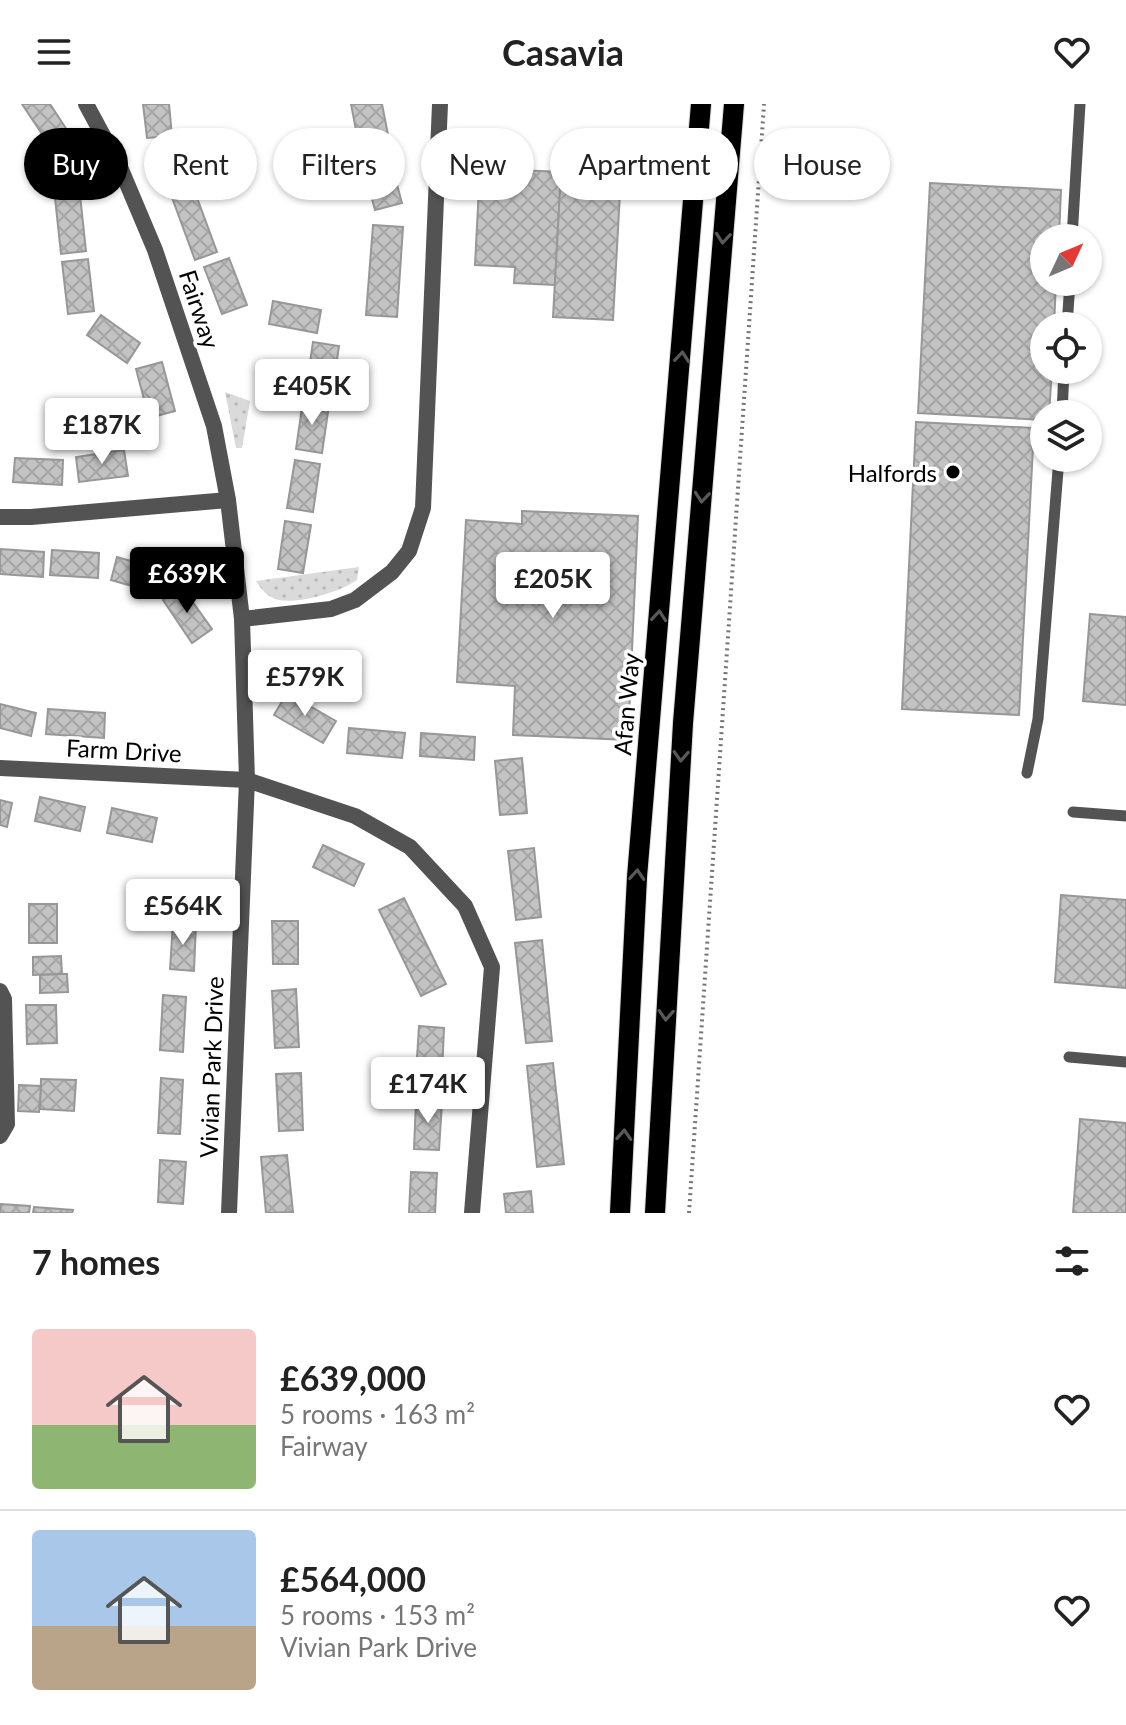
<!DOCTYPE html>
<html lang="en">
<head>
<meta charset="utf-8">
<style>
  :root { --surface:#fff; --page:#f2f2f2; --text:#222; --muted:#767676; --line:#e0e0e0; --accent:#000 }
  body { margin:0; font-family:Lato,sans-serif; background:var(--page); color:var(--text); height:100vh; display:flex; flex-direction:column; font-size:30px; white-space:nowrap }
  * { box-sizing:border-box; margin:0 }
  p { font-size:26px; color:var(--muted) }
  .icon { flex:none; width:44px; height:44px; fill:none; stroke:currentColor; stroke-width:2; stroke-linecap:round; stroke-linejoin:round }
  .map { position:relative; height:1109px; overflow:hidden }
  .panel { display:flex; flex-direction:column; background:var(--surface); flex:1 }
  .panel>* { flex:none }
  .hud { position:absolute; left:24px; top:24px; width:1078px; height:72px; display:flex; gap:16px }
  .needle { width:52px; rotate:46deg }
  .fabs { position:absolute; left:1030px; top:120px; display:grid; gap:16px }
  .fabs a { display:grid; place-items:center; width:72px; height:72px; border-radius:50%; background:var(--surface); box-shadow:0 2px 6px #0004; font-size:40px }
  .price { position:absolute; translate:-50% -68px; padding:0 18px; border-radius:8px; background:#fff; color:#222; font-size:26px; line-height:52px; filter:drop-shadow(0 2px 4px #0008) }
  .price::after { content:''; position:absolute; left:50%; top:48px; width:24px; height:18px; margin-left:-12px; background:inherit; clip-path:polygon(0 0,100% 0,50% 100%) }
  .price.current { background:var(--accent); color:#fff }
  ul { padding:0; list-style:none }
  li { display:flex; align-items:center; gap:24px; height:200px; padding:0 32px }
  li+li { border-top:2px solid var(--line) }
  li span { display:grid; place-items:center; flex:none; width:224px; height:160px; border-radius:8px; color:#555 }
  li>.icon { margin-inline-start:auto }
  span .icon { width:96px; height:96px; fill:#fffc; stroke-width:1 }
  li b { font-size:34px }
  h2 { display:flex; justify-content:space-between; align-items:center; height:96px; padding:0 32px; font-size:34px }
  .tag { padding:0 28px; border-radius:36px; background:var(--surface); box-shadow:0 2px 6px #0004; font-size:28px; line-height:72px }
  .tag.current { background:var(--accent); color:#fff }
  header { display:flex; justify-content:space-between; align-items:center; height:104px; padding:0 32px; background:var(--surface); font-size:36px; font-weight:700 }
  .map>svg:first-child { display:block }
</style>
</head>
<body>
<header><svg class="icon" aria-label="menu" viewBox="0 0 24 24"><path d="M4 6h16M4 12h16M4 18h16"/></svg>Casavia<svg class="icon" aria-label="heart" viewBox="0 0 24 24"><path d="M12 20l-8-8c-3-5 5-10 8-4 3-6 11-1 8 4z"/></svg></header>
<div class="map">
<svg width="1126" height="1109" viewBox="0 0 1126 1109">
  <defs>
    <pattern id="grass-dots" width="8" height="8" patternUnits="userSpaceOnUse" patternTransform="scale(2)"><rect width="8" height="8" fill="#dadada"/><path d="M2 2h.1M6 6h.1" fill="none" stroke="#b9b9b9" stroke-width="1.8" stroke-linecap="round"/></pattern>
    <pattern id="building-cross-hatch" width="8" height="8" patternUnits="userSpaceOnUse" patternTransform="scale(2)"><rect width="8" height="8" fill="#c3c3c3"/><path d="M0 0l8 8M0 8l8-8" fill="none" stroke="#a6a6a6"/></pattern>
  </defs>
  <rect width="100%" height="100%" fill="#fff"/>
  <g fill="url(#grass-dots)">
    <polygon points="225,288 250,297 242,344 236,344"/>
    <path d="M359 463 357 476C340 488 295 502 275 495 266 491 261 485 256 477Z"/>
  </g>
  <g fill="url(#building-cross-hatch)" stroke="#979797" stroke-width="2">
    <polygon points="22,0 50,0 67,26 48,39"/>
    <polygon points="143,0 169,0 172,32 147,34"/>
    <polygon points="351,0 382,0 390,41 360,47"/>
    <polygon points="75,44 86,147 61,150 50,47"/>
    <polygon points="389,51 402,99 375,106 362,58"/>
    <polygon points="182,53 217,148 195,156 160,61"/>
    <polygon points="480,64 561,68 555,181 514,179 515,163 475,161"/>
    <polygon points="561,68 621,71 613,216 553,213"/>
    <polygon points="930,79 1061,86 1059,134 1044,134 1044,178 1056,178 1054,222 1044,222 1044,266 1052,266 1049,310 1044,310 1044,316 918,309"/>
    <polygon points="373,121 403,123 397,213 366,211"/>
    <polygon points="229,154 247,201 222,210 204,163"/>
    <polygon points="88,155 94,207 68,210 62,158"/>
    <polygon points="273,197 321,206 317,229 269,220"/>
    <polygon points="101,211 140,239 127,259 87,231"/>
    <polygon points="313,238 339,242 332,290 306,286"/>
    <polygon points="162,258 175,307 149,314 136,265"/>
    <polygon points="303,297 329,301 322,349 296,345"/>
    <polygon points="916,318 1034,324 1019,611 902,605"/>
    <polygon points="124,346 128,372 79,378 76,353"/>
    <polygon points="15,354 63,356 62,381 13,378"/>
    <polygon points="295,356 320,360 313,408 287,404"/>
    <polygon points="522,407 638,412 628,636 513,631 515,582 457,578 466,416 522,420"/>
    <polygon points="285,417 311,421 303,469 278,465"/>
    <polygon points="0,445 44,448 43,473 0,470"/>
    <polygon points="52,446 99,449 98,474 50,471"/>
    <polygon points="117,453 162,466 156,489 111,476"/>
    <polygon points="182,483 212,525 192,539 163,496"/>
    <polygon points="1090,510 1126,513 1126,601 1083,597"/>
    <polygon points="287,589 336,617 323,639 274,611"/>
    <polygon points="0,600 36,609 31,632 0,624"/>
    <polygon points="48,605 105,609 104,634 46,630"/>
    <polygon points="349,624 405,629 402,654 347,649"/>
    <polygon points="421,629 475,633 474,656 420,652"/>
    <polygon points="522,654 527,709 500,711 495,657"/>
    <polygon points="40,693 85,703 80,727 35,717"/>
    <polygon points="0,696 12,699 7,723 0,721"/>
    <polygon points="112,704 157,714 152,738 107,729"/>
    <polygon points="323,741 364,760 354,782 313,763"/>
    <polygon points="534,744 541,813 516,816 508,747"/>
    <polygon points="1061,791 1126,796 1126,884 1055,878"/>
    <polygon points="404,794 446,880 421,892 379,806"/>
    <rect x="29" y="800" width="28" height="39"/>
    <polygon points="272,817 298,817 298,860 273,860"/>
    <polygon points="173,819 196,820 194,867 170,865"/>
    <polygon points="542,836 552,937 526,939 515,839"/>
    <polygon points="61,852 62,870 33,871 33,853"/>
    <polygon points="62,870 67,870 68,888 40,889 40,871"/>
    <polygon points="296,885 299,943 275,944 272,887"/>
    <polygon points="163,891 186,893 183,948 160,946"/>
    <polygon points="26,901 56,901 57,939 27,940"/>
    <polygon points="419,922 444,924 442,971 416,970"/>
    <polygon points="553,959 564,1060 537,1063 527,962"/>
    <polygon points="301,969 303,1026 279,1027 276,970"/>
    <polygon points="161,974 183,976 180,1030 158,1029"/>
    <polygon points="41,975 76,976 74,1007 40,1005"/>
    <polygon points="19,981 41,982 39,1008 18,1007"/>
    <polygon points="416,997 442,998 439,1046 414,1045"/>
    <polygon points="1080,1015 1126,1019 1126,1109 1073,1109"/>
    <polygon points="287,1051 293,1108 266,1109 261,1053"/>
    <polygon points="160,1056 186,1058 183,1100 158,1098"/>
    <polygon points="411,1068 437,1069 435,1109 409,1109"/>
    <polygon points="531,1087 533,1109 506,1109 504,1090"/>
    <polygon points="0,1100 30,1102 29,1109 0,1109"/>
    <polygon points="34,1103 73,1106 72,1109 33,1109"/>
  </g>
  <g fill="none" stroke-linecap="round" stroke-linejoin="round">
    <g stroke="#dbdbdb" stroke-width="22">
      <g id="primary">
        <polyline points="620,1109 637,773 701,0"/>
        <polyline points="655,1109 683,619 734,0"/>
      </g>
    </g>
    <polyline stroke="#757575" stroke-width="4" stroke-dasharray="2 4" stroke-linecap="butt" points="689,1109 764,0"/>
    <g stroke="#535353" stroke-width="11">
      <polyline points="1072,134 1080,0"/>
      <polyline points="1067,222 1070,178"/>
      <polyline points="1062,310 1064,266"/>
      <polyline points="1027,669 1038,615 1059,354"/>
      <polyline points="1073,708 1126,712"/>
      <polyline points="1069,953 1126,958"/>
    </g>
    <g stroke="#535353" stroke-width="16">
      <polyline points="86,0 120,63 155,146 214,322 228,396 242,515 247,676 229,1109"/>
      <polyline points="0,413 31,413 228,396"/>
      <polyline points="242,515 331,505 355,496 392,468 409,447 423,404 440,0"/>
      <polyline points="0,664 247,676 355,712 410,743 465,802 492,863 472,1109"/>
      <polyline points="0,887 4,895 7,1020 0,1032"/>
    </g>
    <use href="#primary" stroke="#000" stroke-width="20"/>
  </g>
  <defs><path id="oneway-chevron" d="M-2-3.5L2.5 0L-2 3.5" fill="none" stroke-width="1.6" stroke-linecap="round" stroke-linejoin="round" transform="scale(2)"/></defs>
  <g stroke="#595959">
    <use href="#oneway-chevron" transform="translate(723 134) rotate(95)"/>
    <use href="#oneway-chevron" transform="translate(682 253) rotate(-85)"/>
    <use href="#oneway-chevron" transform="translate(702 393) rotate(95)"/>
    <use href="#oneway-chevron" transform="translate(659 512) rotate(-85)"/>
    <use href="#oneway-chevron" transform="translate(681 652) rotate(93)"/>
    <use href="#oneway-chevron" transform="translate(637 771) rotate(-86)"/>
    <use href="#oneway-chevron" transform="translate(666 911) rotate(93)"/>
    <use href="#oneway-chevron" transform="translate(624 1031) rotate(-87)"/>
  </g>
  <circle fill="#000" stroke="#fff" stroke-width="3" cx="953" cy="368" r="8"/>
  <g text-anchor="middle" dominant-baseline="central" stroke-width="7" stroke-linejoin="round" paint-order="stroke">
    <g font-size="24" fill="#000" stroke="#fff">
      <text transform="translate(200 205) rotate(72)">Fairway</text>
      <text transform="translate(626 600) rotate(-85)">Afan Way</text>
      <text transform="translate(124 646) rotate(3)">Farm Drive</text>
      <text transform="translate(211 963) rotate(-88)">Vivian Park Drive</text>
    </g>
    <g font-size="24" fill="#000" stroke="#fff" text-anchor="end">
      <text x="937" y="368">Halfords</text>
    </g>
  </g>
</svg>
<div class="fabs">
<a><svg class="needle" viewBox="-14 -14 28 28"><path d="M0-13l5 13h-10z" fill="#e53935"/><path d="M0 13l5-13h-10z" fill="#767676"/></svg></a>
<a><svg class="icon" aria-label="locate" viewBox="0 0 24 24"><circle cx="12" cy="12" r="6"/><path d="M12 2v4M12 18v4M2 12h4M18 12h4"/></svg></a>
<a><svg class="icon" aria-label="layers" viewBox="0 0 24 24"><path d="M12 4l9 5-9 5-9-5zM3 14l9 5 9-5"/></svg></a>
</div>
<b class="price" style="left:312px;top:323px">£405K</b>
<b class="price" style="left:102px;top:362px">£187K</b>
<b class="price current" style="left:187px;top:511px">£639K</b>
<b class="price" style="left:553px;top:516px">£205K</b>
<b class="price" style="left:305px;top:614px">£579K</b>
<b class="price" style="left:183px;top:843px">£564K</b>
<b class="price" style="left:428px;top:1021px">£174K</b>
<div class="hud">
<a class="tag current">Buy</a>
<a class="tag">Rent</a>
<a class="tag">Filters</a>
<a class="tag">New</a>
<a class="tag">Apartment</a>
<a class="tag">House</a>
</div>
</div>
<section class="panel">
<h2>7 homes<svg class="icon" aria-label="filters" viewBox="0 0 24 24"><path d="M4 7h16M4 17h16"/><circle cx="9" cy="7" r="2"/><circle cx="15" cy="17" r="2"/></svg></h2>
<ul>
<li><span style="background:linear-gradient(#f6c9c9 60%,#8fb573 0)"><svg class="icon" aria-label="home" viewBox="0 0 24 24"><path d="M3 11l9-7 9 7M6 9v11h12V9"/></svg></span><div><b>£639,000</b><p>5 rooms · 163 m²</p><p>Fairway</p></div><svg class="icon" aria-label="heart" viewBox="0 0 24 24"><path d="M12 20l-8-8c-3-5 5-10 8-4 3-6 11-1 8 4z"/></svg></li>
<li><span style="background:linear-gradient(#a9c7e8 60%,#b9a48a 0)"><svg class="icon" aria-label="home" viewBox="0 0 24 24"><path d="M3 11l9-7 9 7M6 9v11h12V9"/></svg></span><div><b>£564,000</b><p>5 rooms · 153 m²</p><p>Vivian Park Drive</p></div><svg class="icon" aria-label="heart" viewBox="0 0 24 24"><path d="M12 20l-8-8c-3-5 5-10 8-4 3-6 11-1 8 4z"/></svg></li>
</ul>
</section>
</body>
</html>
